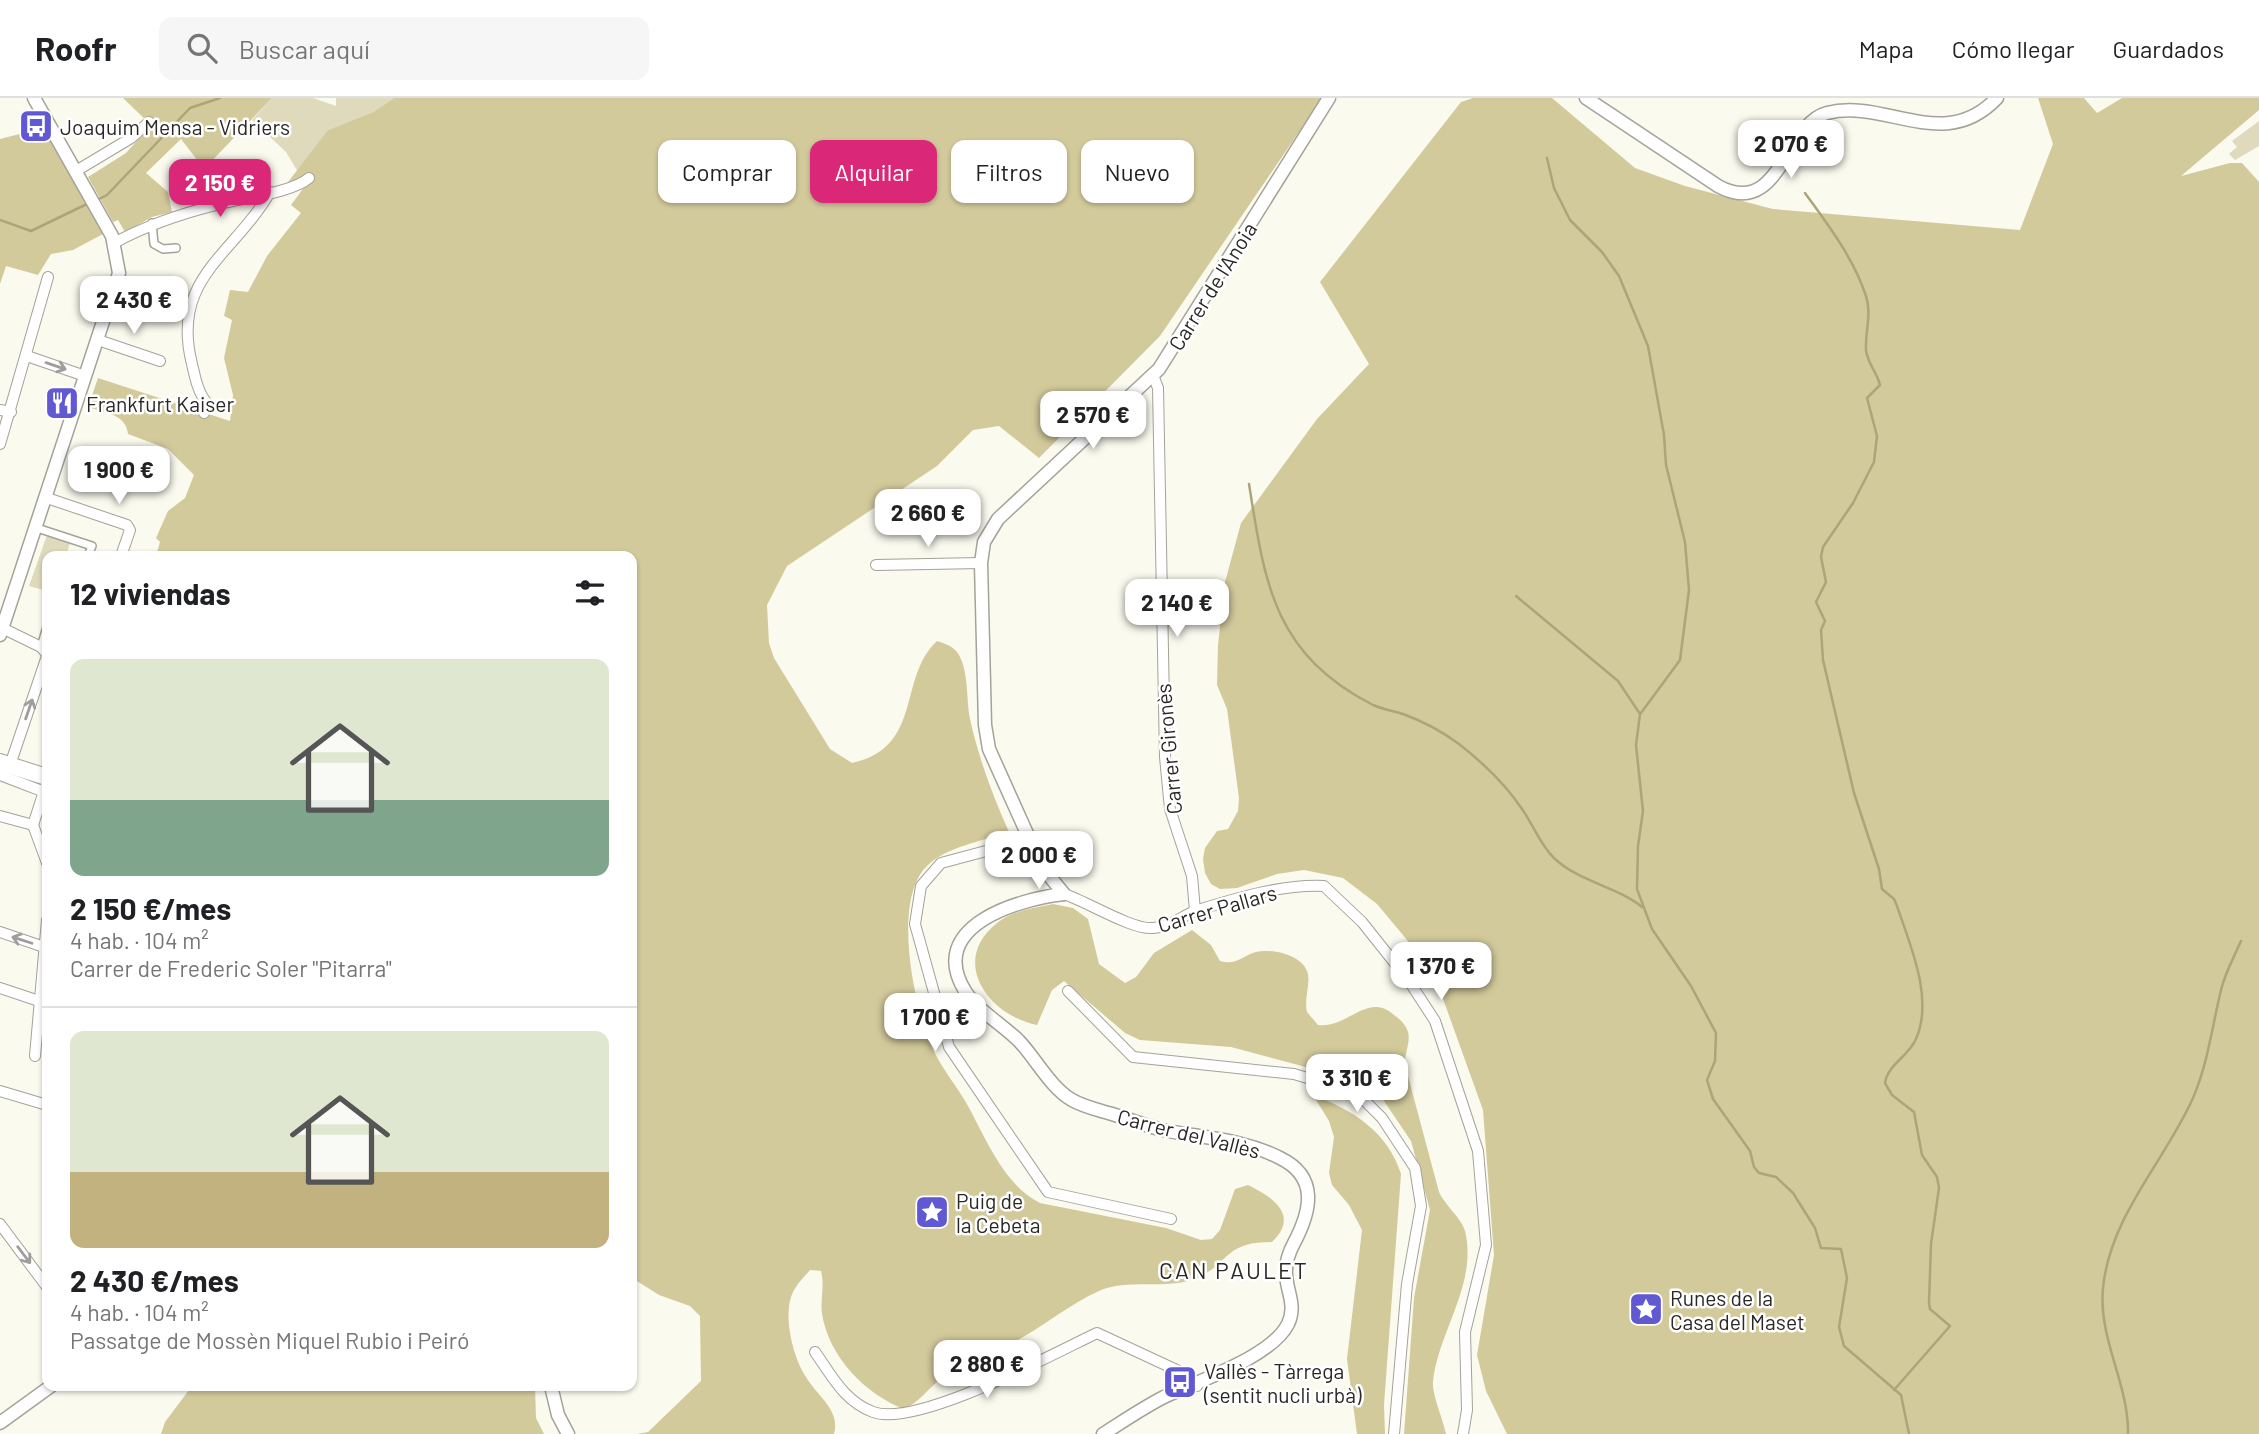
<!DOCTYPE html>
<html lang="es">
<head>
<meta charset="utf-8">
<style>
  :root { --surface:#fff; --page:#f6f6f6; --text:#202124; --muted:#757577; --line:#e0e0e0; --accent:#db2777 }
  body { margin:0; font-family:Barlow,sans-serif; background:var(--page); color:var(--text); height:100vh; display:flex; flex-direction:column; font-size:26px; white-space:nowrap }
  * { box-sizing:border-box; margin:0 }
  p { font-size:23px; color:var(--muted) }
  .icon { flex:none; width:38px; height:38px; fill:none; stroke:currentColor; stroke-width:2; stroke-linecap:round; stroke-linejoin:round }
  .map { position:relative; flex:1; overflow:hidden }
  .details { position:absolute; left:42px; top:453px; width:595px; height:840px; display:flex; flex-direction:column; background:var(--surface); border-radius:14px; box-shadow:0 2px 5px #0004 }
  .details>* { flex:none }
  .guide { position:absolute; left:658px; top:42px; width:665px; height:63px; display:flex; gap:14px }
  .price { position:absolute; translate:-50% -60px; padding:0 16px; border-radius:14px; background:#fff; color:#222; font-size:23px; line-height:46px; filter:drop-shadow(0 2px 4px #0008) }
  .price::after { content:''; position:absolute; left:50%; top:42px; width:21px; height:16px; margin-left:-10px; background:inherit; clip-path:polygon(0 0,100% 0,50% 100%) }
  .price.current { background:var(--accent); color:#fff }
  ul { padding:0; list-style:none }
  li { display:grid; align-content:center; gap:14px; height:371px; padding:0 28px }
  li+li { border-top:2px solid var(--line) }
  li span { display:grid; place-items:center; height:217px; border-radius:14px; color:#555 }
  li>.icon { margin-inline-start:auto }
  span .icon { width:126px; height:126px; fill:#fffc; stroke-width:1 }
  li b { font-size:30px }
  h2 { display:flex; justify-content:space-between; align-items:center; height:84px; padding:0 28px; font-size:30px }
  .tag { padding:0 24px; border-radius:14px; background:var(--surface); box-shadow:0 2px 5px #0004; font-size:24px; line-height:63px }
  .tag.current { background:var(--accent); color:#fff }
  header { display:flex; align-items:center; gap:42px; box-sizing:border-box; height:98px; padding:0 35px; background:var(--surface); border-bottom:2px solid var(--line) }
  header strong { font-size:33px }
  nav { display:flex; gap:38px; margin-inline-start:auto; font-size:24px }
  .search { width:490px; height:63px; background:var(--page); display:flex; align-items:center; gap:18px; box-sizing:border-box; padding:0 24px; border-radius:14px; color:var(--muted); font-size:26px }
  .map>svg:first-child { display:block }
</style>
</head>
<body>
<header>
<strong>Roofr</strong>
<div class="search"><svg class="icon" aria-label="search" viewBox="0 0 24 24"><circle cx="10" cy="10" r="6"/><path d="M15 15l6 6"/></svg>Buscar aquí</div>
<nav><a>Mapa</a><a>Cómo llegar</a><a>Guardados</a></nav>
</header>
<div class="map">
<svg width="2259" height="1336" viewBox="0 0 2259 1336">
  <rect width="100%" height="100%" fill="#fbfaef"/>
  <g fill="#dfdabc">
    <polygon points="272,0 313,0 336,8 336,0 394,0 373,14 328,32 298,74 286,54 252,22"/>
    <polygon points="2259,23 2259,48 2235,62 2229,56 2237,49 2232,43"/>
    <polygon points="47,437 70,445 66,458 47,458 47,493 29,488"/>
  </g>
  <g fill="#d3ca9c">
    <polygon points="123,0 272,0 204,71 181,41 146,75 168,94 172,114 152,119 125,134 118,122 113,124 88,79 126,55 151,27"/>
    <path d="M394 0H1322L1160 238 1039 360 999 328 973 332 937 368 787 468 767 507 769 545 774 560 830 651 852 665C924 649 897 580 937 543 946 546 954 548 959 557 969 575 966 601 970 621 979 661 992 696 1009 734 983 743 945 749 926 769 892 804 914 909 932 949 941 970 957 988 968 1008 986 1041 1005 1088 1040 1105L1166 1130 1201 1142 1212 1141 1220 1132 1235 1091 1248 1087C1273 1099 1300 1117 1272 1144 1221 1144 1231 1167 1194 1181 1164 1192 1127 1180 1099 1193 1068 1207 1042 1230 1012 1245 988 1257 963 1266 941 1281 927 1291 920 1304 904 1311 865 1296 829 1259 822 1216 820 1201 825 1188 821 1173L810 1172C804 1179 797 1186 793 1194 782 1216 793 1260 806 1279 817 1298 841 1312 834 1336H637L648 1334 701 1283 700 1218 690 1208 659 1197 632 1180V458H156L160 444 156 440 168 413 185 400 194 377 168 351 128 336C126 316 105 315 88 309L98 280 230 323 233 297 224 260 232 222 224 218 230 192 248 194 267 158 301 115 291 107 305 88H285L328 32 373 14Z"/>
    <polygon points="1473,0 1552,0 1635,70 1685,88 1773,111 2020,132 2053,46 2038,0 2084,0 2097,15 2122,0 2259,0 2259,12 2181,78 2230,65 2242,65 2259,84 2259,1336 1507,1336 1486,1293 1477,1257 1494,1157 1483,1012 1433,873 1377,806 1343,780 1304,772 1277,776 1237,790 1220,791 1211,786 1205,775 1203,761 1205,750 1217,733 1228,731 1238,713 1239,700 1227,611 1217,587 1218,547 1225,484 1241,425 1317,321 1369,266 1320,184 1461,4"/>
    <polygon points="43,30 103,136 73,152 51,156 38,177 6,168 0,186 0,41"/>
    <path d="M1053 806 1073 810 1088 821 1099 866 1125 885 1136 879 1154 855 1192 832 1211 847 1220 863C1235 868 1242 858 1256 854 1272 850 1304 857 1308 876 1310 888 1304 901 1307 914L1318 927C1347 931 1368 893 1394 917 1400 921 1406 927 1408 934 1411 944 1404 956 1405 967L1439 1094C1445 1107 1462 1121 1465 1133 1478 1186 1438 1234 1433 1284 1432 1297 1443 1321 1446 1336H1404L1414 1200 1430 1112 1411 1043 1382 1000 1347 980 1231 949 1140 942 1125 935 1064 883 1052 892 1037 927C988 917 949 863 997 825 1013 812 1035 810 1053 806Z"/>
    <path d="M1313 997C1353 1012 1388 1034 1401 1076L1384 1307 1385 1336H1357L1347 1261 1362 1132 1349 1107 1332 1087 1329 1075 1334 1039 1329 1023Z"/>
    <polygon points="192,1288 535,1288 536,1320 544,1336 161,1336 165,1324"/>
  </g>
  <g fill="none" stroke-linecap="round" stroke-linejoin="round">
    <g stroke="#ada477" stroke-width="2.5">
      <polyline points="1547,60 1554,90 1570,122 1602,154 1619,178 1648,248 1664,337 1666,367 1685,444 1689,492 1680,562 1641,615"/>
      <path d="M1805 95C1828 127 1853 159 1866 198 1872 217 1865 233 1866 252 1868 267 1877 274 1880 287L1867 300 1877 338 1874 364 1853 405 1823 449 1821 459 1826 484 1816 504 1825 523 1821 532 1823 562 1854 695 1879 771 1882 791 1894 801 1897 808C1910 847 1934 900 1916 941 1909 958 1888 966 1885 985L1892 997 1914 1014 1922 1057 1937 1079 1939 1090 1931 1146 1929 1205 1930 1211 1950 1228 1894 1292"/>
      <polyline points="95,103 107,97 190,10 220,0"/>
      <polyline points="0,122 31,133 89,105"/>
      <path d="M1249 386C1265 487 1274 556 1373 607 1382 611 1393 613 1403 616 1422 623 1443 634 1459 646 1482 664 1506 687 1522 711 1533 726 1540 747 1554 760 1579 784 1616 788 1642 809"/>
      <polyline points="1516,498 1618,583 1640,616 1636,647 1643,713 1638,748 1637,791 1652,831 1691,888 1716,935 1715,963 1707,982 1713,1001 1750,1053 1754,1069 1759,1075 1776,1079 1793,1095 1815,1130 1821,1150 1841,1151 1847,1180 1839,1229 1844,1248 1901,1297 1909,1336"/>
      <path d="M2128 1336C2129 1286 2098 1241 2103 1190 2110 1118 2165 1063 2193 1000 2208 965 2212 929 2221 892 2225 875 2234 859 2241 843"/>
    </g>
    <g stroke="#a4a299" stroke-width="10">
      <g id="pedestrian">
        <polyline points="152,125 154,146 163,151 176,150"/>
        <polyline points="37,430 92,448 88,458"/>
        <polyline points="41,549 47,529"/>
        <polyline points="0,669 44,683"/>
      </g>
    </g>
    <g stroke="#a4a299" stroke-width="12">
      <g id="minor">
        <polyline points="76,73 131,40 149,24"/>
        <path d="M114 145C147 127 180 116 216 107 241 100 292 95 309 80"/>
        <polyline points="98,242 160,263"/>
        <polyline points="27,258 85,278"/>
        <polyline points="1153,277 1158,290 1165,659 1170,711 1192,778 1195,813"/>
        <polyline points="0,312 11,314"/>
        <path d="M204 315 207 305C198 295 195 279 192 266 170 180 234 157 270 94"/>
        <polyline points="0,346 48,179"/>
        <polyline points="47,400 127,427 130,432 121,458"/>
        <polyline points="876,467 981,465"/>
        <polyline points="0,529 41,549 47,556"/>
        <polyline points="0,661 47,676"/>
        <polyline points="11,664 47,558"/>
        <polyline points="0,677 47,695"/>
        <polyline points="0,718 33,727"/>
        <polyline points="33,727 47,684"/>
        <polyline points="33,727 47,765"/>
        <polyline points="1031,741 941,765 921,788 915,826 949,949 1048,1094 1171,1121"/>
        <path d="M1064 796C1088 804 1132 832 1153 830 1171 829 1183 817 1198 812 1237 800 1283 786 1324 788L1362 824 1409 883 1435 923 1478 1053 1486 1147 1465 1234 1467 1312 1463 1336"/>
        <polyline points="0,834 47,850"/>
        <polyline points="0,890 39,903"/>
        <polyline points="1068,893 1133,959 1294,976 1357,995 1382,1020 1415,1070 1421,1108 1407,1186 1394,1336"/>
        <polyline points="35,958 47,822"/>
        <polyline points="0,993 47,1007"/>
        <polyline points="0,1126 47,1189"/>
        <path d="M815 1254C832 1278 844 1303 873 1314 916 1330 1053 1256 1097 1235L1183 1275 1197 1288"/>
      </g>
    </g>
    <g stroke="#a4a299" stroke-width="15">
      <g id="tertiary">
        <path d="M1586 0 1718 88C1780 122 1785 26 1827 15 1886 0 1944 56 1997 0"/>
        <polyline points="0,537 119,175 112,138 34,0"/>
        <path d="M1064 796C1019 801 925 828 965 893 978 913 1002 926 1019 943 1036 961 1051 990 1072 1002 1084 1009 1099 1012 1112 1016 1129 1021 1146 1028 1163 1032 1203 1040 1243 1041 1280 1060 1319 1079 1311 1113 1294 1145 1273 1184 1301 1198 1288 1226 1271 1260 1194 1284 1162 1300 1141 1311 1122 1324 1103 1336"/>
        <polyline points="1064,796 1042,769 989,651 985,627 981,465 984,444 998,421 1159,271 1329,0"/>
        <polyline points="551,1288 558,1317 568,1336"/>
        <polyline points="0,1325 51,1288"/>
      </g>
    </g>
    <use href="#pedestrian" stroke="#fff" stroke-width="7"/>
    <use href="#minor" stroke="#fff" stroke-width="10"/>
    <use href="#tertiary" stroke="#fff" stroke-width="12"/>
  </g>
  <defs><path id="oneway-shaft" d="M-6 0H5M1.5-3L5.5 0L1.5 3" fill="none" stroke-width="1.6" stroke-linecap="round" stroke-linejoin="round" transform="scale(1.75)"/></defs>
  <g stroke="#9f9e9d">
    <use href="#oneway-shaft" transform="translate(56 268) rotate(19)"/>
    <use href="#oneway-shaft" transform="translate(29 611) rotate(-71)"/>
    <use href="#oneway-shaft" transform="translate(22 842) rotate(-162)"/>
    <use href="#oneway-shaft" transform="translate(24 1157) rotate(53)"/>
  </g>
  <defs>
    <g id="bus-square" transform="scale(1.75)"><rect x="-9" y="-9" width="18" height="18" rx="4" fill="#6159d1" stroke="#fff"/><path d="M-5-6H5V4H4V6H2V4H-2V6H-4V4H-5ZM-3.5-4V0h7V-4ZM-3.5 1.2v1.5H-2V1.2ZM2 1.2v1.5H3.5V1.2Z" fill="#fff"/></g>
    <g id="restaurant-square" transform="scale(1.75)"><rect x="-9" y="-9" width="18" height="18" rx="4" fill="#6159d1" stroke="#fff"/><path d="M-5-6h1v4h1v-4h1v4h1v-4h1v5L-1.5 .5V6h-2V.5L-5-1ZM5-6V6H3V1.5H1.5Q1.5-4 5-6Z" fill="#fff"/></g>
    <g id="sight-square" transform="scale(1.75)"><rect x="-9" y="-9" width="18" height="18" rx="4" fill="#6159d1" stroke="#fff"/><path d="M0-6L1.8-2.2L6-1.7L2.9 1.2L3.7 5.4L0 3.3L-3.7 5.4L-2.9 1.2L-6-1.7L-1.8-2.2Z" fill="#fff"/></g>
  </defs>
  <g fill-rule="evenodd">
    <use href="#bus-square" x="36" y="28"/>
    <use href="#restaurant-square" x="62" y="305"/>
    <use href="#sight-square" x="932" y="1114"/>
    <use href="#sight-square" x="1646" y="1211"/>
    <use href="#bus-square" x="1180" y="1284"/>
  </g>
  <g text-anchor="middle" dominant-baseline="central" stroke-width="5" stroke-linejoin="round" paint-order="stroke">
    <g font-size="21" fill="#292825" stroke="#fff" text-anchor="start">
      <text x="60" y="28">Joaquim Mensa - Vidriers</text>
      <text x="86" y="305">Frankfurt Kaiser</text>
      <text x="956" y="1102">Puig de<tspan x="956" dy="24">la Cebeta</tspan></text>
      <text x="1670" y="1199">Runes de la<tspan x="1670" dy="24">Casa del Maset</tspan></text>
      <text x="1204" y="1272">Vallès - Tàrrega<tspan x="1204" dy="24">(sentit nucli urbà)</tspan></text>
    </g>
    <g font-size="21" fill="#292825" stroke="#fff">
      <text transform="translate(1212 188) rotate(-58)">Carrer de l'Anoia</text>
      <text transform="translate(1168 651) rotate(-95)">Carrer Gironès</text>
      <text transform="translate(1217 810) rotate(-16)">Carrer Pallars</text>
      <text transform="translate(1189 1035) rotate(14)">Carrer del Vallès</text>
    </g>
    <g font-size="23" letter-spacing="2" fill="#292825" stroke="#fff">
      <text x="1234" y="1172">CAN PAULET</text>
    </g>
  </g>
</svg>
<b class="price" style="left:1791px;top:82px">2 070 €</b>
<b class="price current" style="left:220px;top:121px">2 150 €</b>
<b class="price" style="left:134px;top:238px">2 430 €</b>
<b class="price" style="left:1093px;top:353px">2 570 €</b>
<b class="price" style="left:119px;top:408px">1 900 €</b>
<b class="price" style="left:928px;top:451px">2 660 €</b>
<b class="price" style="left:1177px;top:541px">2 140 €</b>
<b class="price" style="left:1039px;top:793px">2 000 €</b>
<b class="price" style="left:1441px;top:904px">1 370 €</b>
<b class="price" style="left:935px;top:955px">1 700 €</b>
<b class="price" style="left:1357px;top:1016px">3 310 €</b>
<b class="price" style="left:987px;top:1302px">2 880 €</b>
<div class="guide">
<a class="tag">Comprar</a>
<a class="tag current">Alquilar</a>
<a class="tag">Filtros</a>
<a class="tag">Nuevo</a>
</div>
<section class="details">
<h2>12 viviendas<svg class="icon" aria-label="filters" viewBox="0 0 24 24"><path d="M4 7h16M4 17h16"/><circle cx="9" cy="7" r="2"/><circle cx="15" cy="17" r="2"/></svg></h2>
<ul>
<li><span style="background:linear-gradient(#dfe7d0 65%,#7fa58c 0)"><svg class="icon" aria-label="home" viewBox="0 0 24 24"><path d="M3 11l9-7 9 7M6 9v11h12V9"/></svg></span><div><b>2 150 €/mes</b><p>4 hab. · 104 m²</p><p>Carrer de Frederic Soler &quot;Pitarra&quot;</p></div></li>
<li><span style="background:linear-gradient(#dfe7d0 65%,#c2b280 0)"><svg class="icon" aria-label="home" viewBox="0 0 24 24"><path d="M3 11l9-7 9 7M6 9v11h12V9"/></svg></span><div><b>2 430 €/mes</b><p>4 hab. · 104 m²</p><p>Passatge de Mossèn Miquel Rubio i Peiró</p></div></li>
</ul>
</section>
</div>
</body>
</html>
